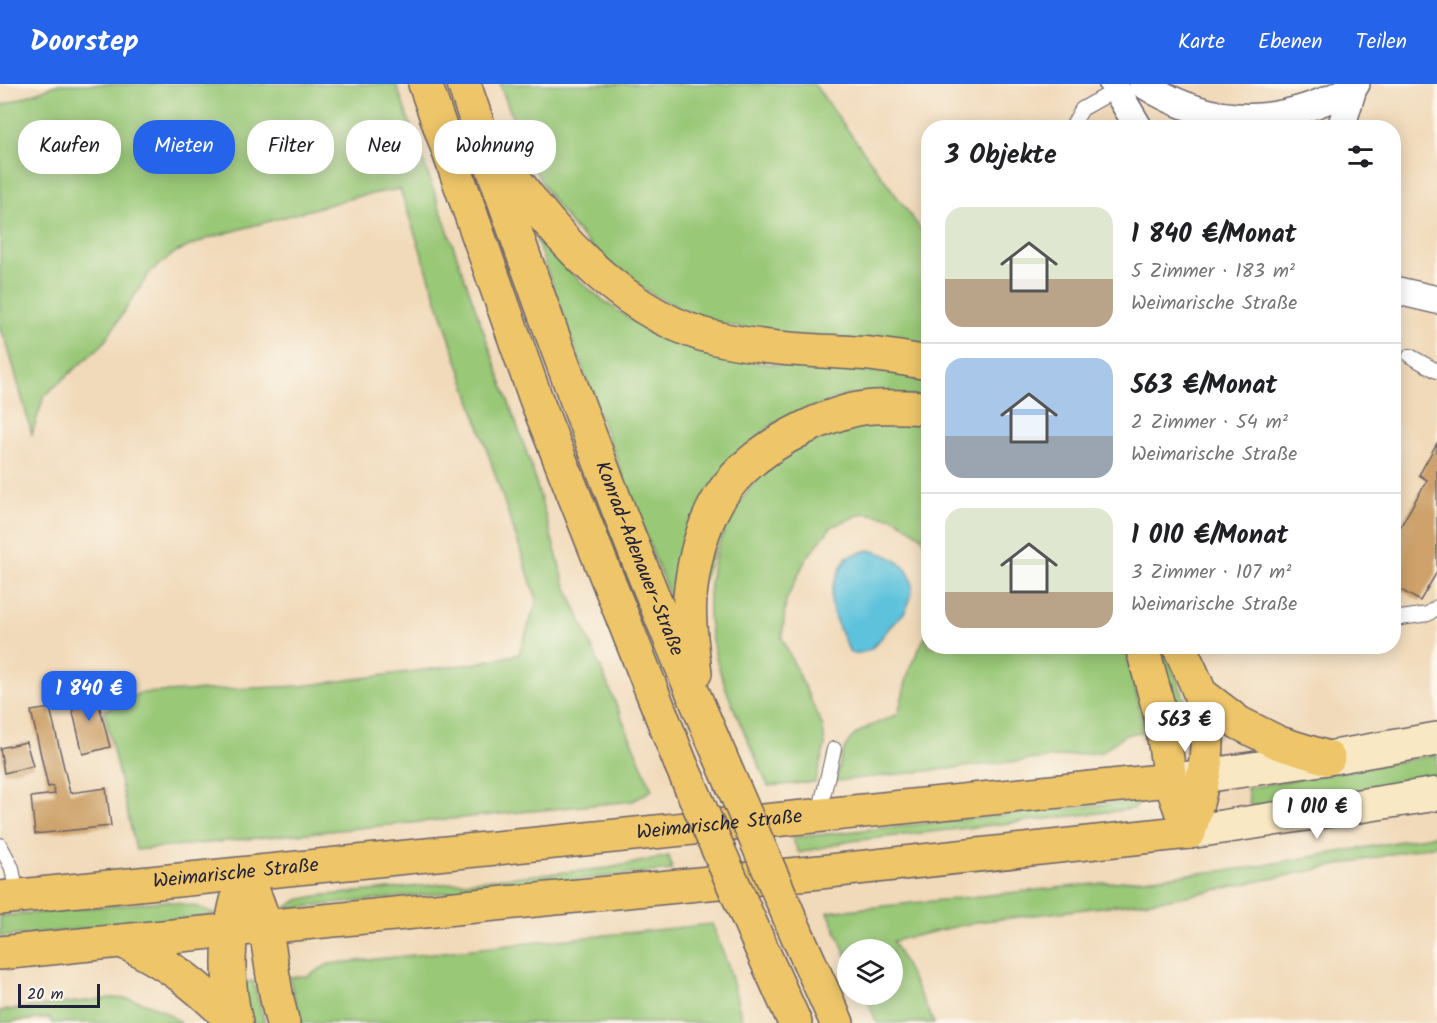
<!DOCTYPE html>
<html lang="de">
<head>
<meta charset="utf-8">
<style>
  :root { --surface:#fff; --page:#f6f6f6; --text:#202124; --muted:#757577; --line:#e0e0e0; --accent:#2563eb }
  body { margin:0; font-family:Kalam,sans-serif; background:var(--page); color:var(--text); height:100vh; display:flex; flex-direction:column; font-size:22px; white-space:nowrap }
  * { box-sizing:border-box; margin:0 }
  p { font-size:20px; color:var(--muted) }
  .icon { flex:none; width:33px; height:33px; fill:none; stroke:currentColor; stroke-width:2; stroke-linecap:round; stroke-linejoin:round }
  .map { position:relative; flex:1; overflow:hidden }
  .side { position:absolute; left:921px; top:36px; width:480px; height:534px; display:flex; flex-direction:column; background:var(--surface); border-radius:24px; box-shadow:0 3px 15px #0003 }
  .side>* { flex:none }
  .top-card { position:absolute; left:18px; top:36px; width:570px; height:54px; display:flex; gap:12px }
  .fabs { position:absolute; left:837px; top:855px; display:grid; gap:12px }
  .fabs a { display:grid; place-items:center; width:66px; height:66px; border-radius:50%; background:var(--surface); box-shadow:0 3px 15px #0003; font-size:30px }
  .scale { position:absolute; left:18px; bottom:15px; width:82px; box-sizing:border-box; padding-left:6px; border:3px solid #22223b; border-top:0; font-size:16px; line-height:21px; white-space:nowrap; color:#22223b; -webkit-text-stroke:4px #fbf7ec; paint-order:stroke }
  .price { position:absolute; translate:-50% -51px; padding:0 14px; border-radius:12px; background:#fff; color:#222; font-size:20px; line-height:39px; filter:drop-shadow(0 2px 3px #0008) }
  .price::after { content:''; position:absolute; left:50%; top:36px; width:18px; height:14px; margin-left:-9px; background:inherit; clip-path:polygon(0 0,100% 0,50% 100%) }
  .price.active { background:var(--accent); color:#fff }
  ul { padding:0; list-style:none }
  li { display:flex; align-items:center; gap:18px; height:150px; padding:0 24px }
  li+li { border-top:2px solid var(--line) }
  li span { display:grid; place-items:center; flex:none; width:168px; height:120px; border-radius:18px; color:#555 }
  li>.icon { margin-inline-start:auto }
  span .icon { width:72px; height:72px; fill:#fffc; stroke-width:1 }
  li b { font-size:26px }
  h2 { display:flex; justify-content:space-between; align-items:center; height:72px; padding:0 24px; font-size:26px }
  .tag { padding:0 21px; border-radius:24px; background:var(--surface); box-shadow:0 3px 15px #0003; font-size:21px; line-height:54px }
  .tag.active { background:var(--accent); color:#fff }
  header { display:flex; align-items:center; gap:36px; box-sizing:border-box; height:84px; padding:0 30px; background:var(--accent); color:#fff }
  header strong { font-size:28px }
  nav { display:flex; gap:33px; margin-inline-start:auto; font-size:21px }
  .map>svg:first-child { display:block }
</style>
</head>
<body>
<header>
<strong>Doorstep</strong>
<nav><a>Karte</a><a>Ebenen</a><a>Teilen</a></nav>
</header>
<div class="map">
<svg width="1437" height="939" viewBox="0 0 1437 939">
  <rect width="100%" height="100%" fill="#fbf7ec"/>
  <filter id="ink" filterUnits="userSpaceOnUse"><feTurbulence type="fractalNoise" baseFrequency=".0167" numOctaves="2"/><feDisplacementMap in="SourceGraphic" scale="12" xChannelSelector="R" yChannelSelector="G"/><feConvolveMatrix kernelMatrix="1 2 1 2 8 2 1 2 1" color-interpolation-filters="sRGB"/></filter>
  <filter id="wash" filterUnits="userSpaceOnUse"><feTurbulence type="fractalNoise" baseFrequency=".008" numOctaves="4" result="noise"/><feDisplacementMap in="SourceGraphic" scale="24" xChannelSelector="R" yChannelSelector="G"/><feGaussianBlur stdDeviation="1.35" result="paint"/><feColorMatrix in="noise" values="0 0 0 0 0 0 0 0 0 0 0 0 0 0 0 0 0 1.4 0 .05"/><feComposite in="paint" operator="in"/></filter>
  <g filter="url(#wash)">
    <rect width="100%" height="100%" fill="#f1daba"/>
    <g fill="#99c877" stroke="#5e7559" stroke-width="1.5">
      <polygon points="59,0 396,0 531,381 564,497 652,706 633,717 136,766 104,627 140,609 302,602 477,579 519,570 537,516 400,105 359,112 209,154 176,168 150,188 103,260 44,312 32,350 6,256 0,247 0,22"/>
      <path d="M500 0H814L928 155V263C860 257 787 256 721 239 647 219 585 168 545 104 525 72 513 35 500 0Z"/>
      <path d="M531 142C587 219 664 267 760 279 816 286 872 285 928 292V312L846 311 774 339 749 361 685 552 604 344Z"/>
      <path d="M904 337 928 342V464L922 453 895 434 863 429 831 443 806 475 786 516 782 554 823 643 825 662 815 698 768 702C752 663 730 622 718 581 695 505 716 431 774 379 788 368 807 353 824 347 850 339 877 338 904 337Z"/>
      <path d="M928 547V562L1125 563 1145 647 1125 651 1101 668 836 697C845 646 854 650 898 630L910 583Z"/>
      <polygon points="1156,563 1164,563 1196,644 1182,646"/>
      <polygon points="1437,671 1437,693 1273,722 1250,721 1247,704"/>
      <polygon points="1142,716 1133,725 851,757 799,769 792,754"/>
      <polygon points="1437,751 1437,761 1176,814 976,838 893,857 934,939 877,939 865,911 892,910 892,866 848,866 847,873 828,828 1248,784"/>
      <polygon points="669,772 672,786 284,825 298,816 317,812 609,784"/>
      <polygon points="165,817 195,822 218,831 0,853 0,832"/>
      <polygon points="712,840 729,884 743,939 302,939 289,893 308,892 329,880"/>
      <polygon points="253,897 265,939 249,939 243,898"/>
      <path d="M112 914C139 914 160 922 181 939H52L50 934 0 939V927Z"/>
    </g>
    <path fill="#5dc2db" stroke="#40728b" stroke-width="1.5" d="M869 466C901 473 925 492 905 527 901 533 894 538 889 544 877 559 871 571 850 569 832 526 820 518 847 473Z"/>
    <g id="blocks">
      <g fill="#cea26b">
        <polygon points="1437,359 1437,488 1420,517 1394,502 1394,442 1399,445 1427,396 1419,391"/>
        <polygon points="95,605 110,663 83,670 69,612"/>
        <polygon points="50,624 70,709 106,704 111,742 35,750 31,713 55,710 53,702 48,703 31,627"/>
        <polygon points="26,658 33,682 4,689 0,664"/>
      </g>
    </g>
  </g>
  <g filter="url(#ink)">
    <use href="#blocks" fill-opacity="0" stroke="#6a6267" stroke-width="1.5"/>
    <g fill="none" stroke-linecap="round" stroke-linejoin="round">
      <g stroke="#6a6267" stroke-width="16">
        <g id="lane">
          <polyline points="1071,44 1082,25 1116,6"/>
          <polyline points="1410,272 1437,287"/>
          <polyline points="1394,535 1428,530 1437,523"/>
          <polyline points="819,730 834,665"/>
          <polyline points="0,761 12,784 17,812"/>
        </g>
      </g>
      <g stroke="#6a6267" stroke-width="30">
        <g id="street">
          <polyline points="1113,0 1139,44"/>
          <path d="M1143 0C1216 46 1279 42 1353 4"/>
          <polyline points="1341,44 1353,4 1356,0"/>
          <polyline points="1394,206 1437,216"/>
        </g>
      </g>
      <g stroke="#6a6267" stroke-width="36">
        <g id="secondary">
          <polyline points="1175,696 1328,674 1437,655"/>
          <polyline points="1189,748 1437,710"/>
        </g>
      </g>
      <g stroke="#6a6267" stroke-width="36">
        <g id="primary">
          <path id="s1" d="M0 814 1170 696"/>
          <polyline points="0,869 820,788 1189,748"/>
        </g>
      </g>
      <g stroke="#6a6267" stroke-width="36">
        <g id="highway">
          <polyline points="425,0 536,315 680,678"/>
          <path id="s2" d="M464 0C541 227 624 452 720 672"/>
          <path d="M503 78C553 152 629 236 720 255 766 265 810 266 856 269 880 270 905 275 928 279"/>
          <polyline points="1142,562 1161,633 1170,696 1189,748"/>
          <path d="M1179 562C1186 578 1195 594 1200 610 1216 657 1202 703 1189 748"/>
          <path d="M695 589C692 562 687 530 691 503 701 423 732 379 804 344 825 334 850 324 874 323 892 322 911 323 928 324"/>
          <polyline points="1201,610 1239,639 1279,659 1328,674"/>
          <path d="M245 791C253 808 261 824 265 843 272 875 273 907 283 939"/>
          <polyline points="799,855 837,939"/>
          <path d="M122 857C168 879 199 902 234 939"/>
          <polyline points="759,859 795,939"/>
          <path d="M236 939C224 888 227 840 245 791"/>
        </g>
      </g>
      <use href="#lane" stroke="#fff" stroke-width="14"/>
      <use href="#street" stroke="#fff" stroke-width="27"/>
      <use href="#secondary" stroke="#f8e8c3" stroke-width="33"/>
      <use href="#primary" stroke="#eec569" stroke-width="33"/>
      <use href="#highway" stroke="#eec569" stroke-width="33"/>
      <g stroke="#6a6267" stroke-width="36" stroke-linecap="butt">
        <g id="highway-bridge">
          <polyline points="720,672 799,855"/>
          <polyline points="680,678 759,859"/>
        </g>
      </g>
      <use href="#highway-bridge" stroke="#eec569" stroke-width="33"/>
    </g>
  </g>
  <g text-anchor="middle" dominant-baseline="central" stroke-width="4.5" stroke-linejoin="round" paint-order="stroke">
    <g font-size="20" fill="#22223b" stroke="#fbf7ec">
      <text stroke="none"><textPath href="#s2" startOffset="506">Konrad-Adenauer-Straße</textPath></text>
      <text stroke="none"><textPath href="#s1" startOffset="723">Weimarische Straße</textPath></text>
      <text stroke="none"><textPath href="#s1" startOffset="237">Weimarische Straße</textPath></text>
    </g>
  </g>
</svg>
<div class="fabs">
<a><svg class="icon" aria-label="layers" viewBox="0 0 24 24"><path d="M12 4l9 5-9 5-9-5zM3 14l9 5 9-5"/></svg></a>
</div>
<div class="scale">20 m</div>
<b class="price active" style="left:89px;top:638px">1 840 €</b>
<b class="price" style="left:1185px;top:669px">563 €</b>
<b class="price" style="left:1317px;top:756px">1 010 €</b>
<div class="top-card">
<a class="tag">Kaufen</a>
<a class="tag active">Mieten</a>
<a class="tag">Filter</a>
<a class="tag">Neu</a>
<a class="tag">Wohnung</a>
</div>
<section class="side">
<h2>3 Objekte<svg class="icon" aria-label="filters" viewBox="0 0 24 24"><path d="M4 7h16M4 17h16"/><circle cx="9" cy="7" r="2"/><circle cx="15" cy="17" r="2"/></svg></h2>
<ul>
<li><span style="background:linear-gradient(#dfe7d0 60%,#b9a48a 0)"><svg class="icon" aria-label="home" viewBox="0 0 24 24"><path d="M3 11l9-7 9 7M6 9v11h12V9"/></svg></span><div><b>1 840 €/Monat</b><p>5 Zimmer · 183 m²</p><p>Weimarische Straße</p></div></li>
<li><span style="background:linear-gradient(#a9c7e8 65%,#9aa5b1 0)"><svg class="icon" aria-label="home" viewBox="0 0 24 24"><path d="M3 11l9-7 9 7M6 9v11h12V9"/></svg></span><div><b>563 €/Monat</b><p>2 Zimmer · 54 m²</p><p>Weimarische Straße</p></div></li>
<li><span style="background:linear-gradient(#dfe7d0 70%,#b9a48a 0)"><svg class="icon" aria-label="home" viewBox="0 0 24 24"><path d="M3 11l9-7 9 7M6 9v11h12V9"/></svg></span><div><b>1 010 €/Monat</b><p>3 Zimmer · 107 m²</p><p>Weimarische Straße</p></div></li>
</ul>
</section>
</div>
</body>
</html>
